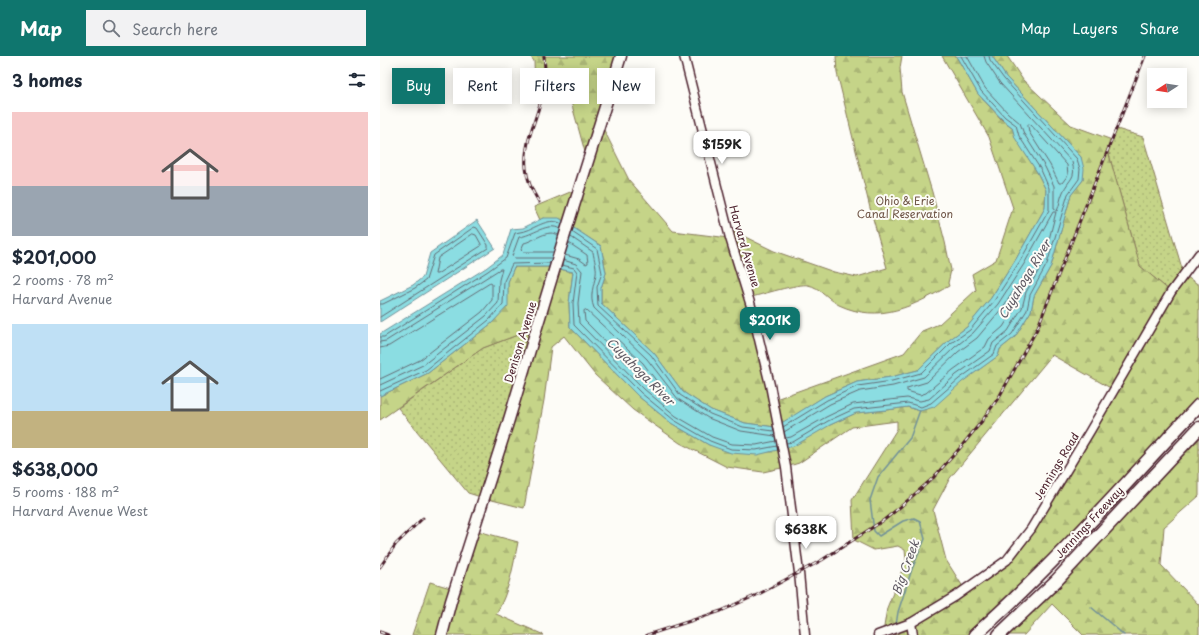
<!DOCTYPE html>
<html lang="en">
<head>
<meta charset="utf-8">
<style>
  :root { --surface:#fff; --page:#f2f2f3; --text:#1f2937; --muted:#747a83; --accent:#0f766e }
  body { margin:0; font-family:"Playpen Sans",sans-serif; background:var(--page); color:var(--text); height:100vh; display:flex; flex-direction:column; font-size:15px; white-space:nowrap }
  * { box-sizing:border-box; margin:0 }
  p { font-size:13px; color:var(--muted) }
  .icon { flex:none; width:22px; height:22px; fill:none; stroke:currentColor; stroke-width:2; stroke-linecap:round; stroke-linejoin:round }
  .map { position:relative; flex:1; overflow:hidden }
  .drawer { display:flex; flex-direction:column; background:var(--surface); width:380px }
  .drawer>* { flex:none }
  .top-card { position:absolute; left:12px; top:12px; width:380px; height:36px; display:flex; gap:8px }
  .needle { width:26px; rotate:258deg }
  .controls { position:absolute; left:767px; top:12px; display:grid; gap:8px }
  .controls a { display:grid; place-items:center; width:40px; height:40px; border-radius:0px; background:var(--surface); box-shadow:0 2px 10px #0003; font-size:20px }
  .price { position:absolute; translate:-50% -34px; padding:0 9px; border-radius:8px; background:#fff; color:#222; font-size:13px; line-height:26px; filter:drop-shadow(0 1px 2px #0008) }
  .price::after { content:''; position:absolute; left:50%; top:24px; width:12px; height:9px; margin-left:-6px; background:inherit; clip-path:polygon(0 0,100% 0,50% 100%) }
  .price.selected { background:var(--accent); color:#fff }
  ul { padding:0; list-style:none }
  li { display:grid; align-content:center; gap:8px; height:212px; padding:0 12px }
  li span { display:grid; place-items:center; height:124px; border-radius:0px; color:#555 }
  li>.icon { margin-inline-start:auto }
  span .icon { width:72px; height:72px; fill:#fffc; stroke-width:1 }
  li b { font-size:17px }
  h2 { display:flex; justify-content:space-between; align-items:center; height:48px; padding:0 12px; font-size:17px }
  .tag { padding:0 14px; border-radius:0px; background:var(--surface); box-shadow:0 2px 10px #0003; font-size:14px; line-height:36px }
  .tag.selected { background:var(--accent); color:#fff }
  header { display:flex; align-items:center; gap:24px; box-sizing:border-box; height:56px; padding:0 20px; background:var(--accent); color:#fff }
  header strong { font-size:19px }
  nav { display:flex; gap:22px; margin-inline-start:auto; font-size:14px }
  .search { width:280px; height:36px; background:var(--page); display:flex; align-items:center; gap:10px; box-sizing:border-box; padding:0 14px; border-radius:0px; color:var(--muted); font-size:15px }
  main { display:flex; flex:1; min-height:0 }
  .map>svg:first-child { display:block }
</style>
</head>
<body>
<header>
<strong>Map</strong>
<div class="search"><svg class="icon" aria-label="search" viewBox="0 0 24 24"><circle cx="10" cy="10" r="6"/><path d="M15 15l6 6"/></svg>Search here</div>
<nav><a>Map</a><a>Layers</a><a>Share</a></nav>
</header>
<main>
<section class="drawer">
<h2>3 homes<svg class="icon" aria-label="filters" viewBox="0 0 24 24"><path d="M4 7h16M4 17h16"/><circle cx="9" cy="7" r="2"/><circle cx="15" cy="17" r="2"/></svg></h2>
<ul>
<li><span style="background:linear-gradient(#f6c9c9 60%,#9aa5b1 0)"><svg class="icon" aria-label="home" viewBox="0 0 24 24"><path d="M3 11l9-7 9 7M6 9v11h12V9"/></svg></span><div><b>$201,000</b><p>2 rooms · 78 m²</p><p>Harvard Avenue</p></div></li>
<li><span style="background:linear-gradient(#bfe0f5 70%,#c2b280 0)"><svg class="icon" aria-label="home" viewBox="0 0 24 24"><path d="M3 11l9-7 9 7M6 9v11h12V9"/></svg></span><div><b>$638,000</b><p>5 rooms · 188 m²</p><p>Harvard Avenue West</p></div></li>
</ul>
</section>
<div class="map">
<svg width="819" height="579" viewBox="0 0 819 579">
  <defs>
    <pattern id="green-dots" width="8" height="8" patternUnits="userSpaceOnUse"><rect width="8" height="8" fill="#c5d488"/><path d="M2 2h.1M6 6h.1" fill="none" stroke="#abb676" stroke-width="1.8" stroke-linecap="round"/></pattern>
    <pattern id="forest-firs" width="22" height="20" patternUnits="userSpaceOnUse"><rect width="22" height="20" fill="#c5d488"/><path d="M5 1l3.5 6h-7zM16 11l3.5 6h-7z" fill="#abb676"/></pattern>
  </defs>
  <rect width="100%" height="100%" fill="#fdfcf7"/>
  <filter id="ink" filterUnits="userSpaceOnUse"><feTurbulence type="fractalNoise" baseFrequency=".025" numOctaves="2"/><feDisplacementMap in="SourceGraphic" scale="8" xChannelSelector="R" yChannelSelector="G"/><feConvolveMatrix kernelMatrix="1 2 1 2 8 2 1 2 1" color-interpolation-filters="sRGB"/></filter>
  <g filter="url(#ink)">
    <g fill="url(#green-dots)" stroke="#887a5a">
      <polygon points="737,73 763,81 804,219 791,236 760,210 728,95"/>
      <polygon points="156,272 104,442 88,437 18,352 103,292"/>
    </g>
    <g fill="url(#forest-firs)" stroke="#887a5a" fill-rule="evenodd">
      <path d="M150 0H241L220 66 249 124 293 175 349 182 348 176 353 175 394 195 454 216 477 221 507 212 490 152 457 17 456 0H522L520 12 522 36 552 136 565 186 571 214 568 227 569 230C533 250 500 268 459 249 449 244 440 231 428 229 419 227 380 239 368 242L393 344 524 297 542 275 559 268 596 234 592 218 616 204 633 152 609 81 562 0H576L598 38 622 64 632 71 636 82 657 116 666 134 665 152 636 203 611 242 587 271 569 284 538 314 511 321 477 326 445 340 398 370 395 371 365 367 331 354 303 336 274 297 221 247V232L226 217 221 190 203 178 163 162 160 164 154 151 200 132 208 107 190 42 155 32 154 5Z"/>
      <path d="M612 0H627L643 24 691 69 732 84 728 95 760 210 790 235 804 219 819 229V349L595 579H498L503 577 507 552 526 504 525 494 518 490 494 494 474 484 472 444 517 373V365L472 371 419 407 406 411 383 416 347 411 300 387 253 354 215 319 184 280 171 291 164 344 144 452 104 442 156 272 103 292 0 364V340L48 317 112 267 127 250 128 226 134 211H171L193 216 189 247 190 271 258 340 291 367 329 389 450 369 476 357 507 354 528 351 540 355 618 300 620 293 635 281 651 255 654 240 671 210 691 139 703 124 701 101 626 21ZM672 299 734 334 627 503 585 534 566 504 553 454 570 422Z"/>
      <polygon points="819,372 819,440 784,471 781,509 819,549 819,579 703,579 672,548 644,579 619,579"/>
      <path d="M94 474 138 486C133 511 129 536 116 558L164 579H32L50 526 74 533Z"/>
    </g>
    <g fill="#8bdde2" stroke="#719199">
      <polygon points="576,0 612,0 626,21 701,101 704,113 703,124 691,139 671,210 654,240 651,255 635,281 620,293 618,300 582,326 554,351 540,355 528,351 507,354 476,357 450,369 414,390 377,399 351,397 329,389 291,367 258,340 190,271 189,247 193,216 171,211 134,211 128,226 128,250 112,267 48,317 0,340 0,278 106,212 123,199 131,173 143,172 163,162 179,162 221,190 226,217 221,232 221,247 274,297 303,336 331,354 365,367 395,371 445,340 477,326 511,321 538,314 569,284 587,271 611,242 636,203 665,152 666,134 657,116 635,82 632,71 623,64 598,38"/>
      <polygon points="97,164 115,192 0,266 0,245 33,229 43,221 50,197"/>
    </g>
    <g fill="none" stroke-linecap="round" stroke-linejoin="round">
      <g stroke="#646b74" stroke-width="1">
        <path d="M587 0 605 32 628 57 640 67 644 78 665 111 674 130V153L677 155C680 149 680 142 683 136 689 122 697 123 692 106L620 27 606 6 604 0"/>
        <polygon points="649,68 651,69 687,109 688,119 682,127 679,127 670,109 649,76 648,70"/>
        <polyline points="192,176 217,193 222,217 217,231 218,250 271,299 300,339 330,358 363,371 394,375"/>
        <polygon points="93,178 96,179 101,188 101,190 57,218 55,218 58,202"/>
        <path d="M191 181 213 196C214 203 217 212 216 218 214 229 209 240 214 252L267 303 298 343 328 362 361 375 395 380"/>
        <path d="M173 196H143L141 194 144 187C154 185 168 172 178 179"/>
        <polyline points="185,199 199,203 206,208 208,207 207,199 189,187"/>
        <path d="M172 202H134L132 200 139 181C152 180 168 165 180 173"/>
        <polyline points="183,204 196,208 202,215 198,247 199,267 264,333 296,360 332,381 352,388 376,389 396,385"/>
        <polyline points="182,209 194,212 197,216 193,247 194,269 261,337 294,364 330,385 351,393 376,394 397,390"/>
        <polygon points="648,214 650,216 640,235 637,249 623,271 609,283 605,291 573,314 546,337 540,339 527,335 527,332 547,326 578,296 597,282 623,251"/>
        <polyline points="0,248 3,248 35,232 46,224 54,199 94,171 97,172 108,189 108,192 0,261"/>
        <polygon points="206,254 263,307 286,338 285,341 283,341 268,329 205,265 204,255"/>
        <path d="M0 281H4L108 215 126 202 135 177C138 176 142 176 145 175 156 172 170 160 182 168"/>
        <polyline points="0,286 6,285 120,213 122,213 119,224 118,247 106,260 43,309 0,329"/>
        <polyline points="0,292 9,290 110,227 112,228 112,244 102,256 40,304 0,323"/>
        <polyline points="0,335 46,314 109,264 123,248 124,225 132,208 170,207"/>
        <polyline points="403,371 447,344 478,330 512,325 541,317 571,287 590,274 614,245 640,205 669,154 669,132 661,114 639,80 636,69 625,61 601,35 581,0"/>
        <polyline points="404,376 450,348 480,335 513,330 544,321 575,291 593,277 618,248 644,208 673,156 676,156 663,207 646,236 642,252 628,275 613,287 610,295 576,319 549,343 540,345 527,342 473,348 446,361 411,381 406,382"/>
        <polyline points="406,387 413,386 448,365 474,353 528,347 541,351 551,347 579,323 614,298 617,290 632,278 647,254 650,239 667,208 688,138 699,123 700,113 697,103 624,23 610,4 609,0"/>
      </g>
      <g stroke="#719199" stroke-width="1.5">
        <polyline points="711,551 744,579"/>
        <polyline points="516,569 518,556 532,513 545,483 540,465 534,462 523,465 499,480 494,475 490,444 498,421 530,382 540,354"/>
      </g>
      <g stroke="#4a1f2b" stroke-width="11">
        <g id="tertiary">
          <polyline points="304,0 350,182 371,250 390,329 406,411 419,517 425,579"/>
          <polyline points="531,567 533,579"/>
          <polyline points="498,579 531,567 576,540 627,504 651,473 710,375 791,236 819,198"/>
        </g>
      </g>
      <g stroke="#4a1f2b" stroke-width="13">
        <polyline id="secondary" points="62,579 71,545 127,370 186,175 241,0"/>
      </g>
      <g stroke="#4a1f2b" stroke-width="15">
        <g id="motorway">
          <path d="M595 579C675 508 746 427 819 349"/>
          <polyline points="619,579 676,525 819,372"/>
        </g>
      </g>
      <use href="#tertiary" stroke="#fdfcf7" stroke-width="8"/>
      <use href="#secondary" stroke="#fdfcf7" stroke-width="10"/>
      <use href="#motorway" stroke="#fdfcf7" stroke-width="12"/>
      <g stroke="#4a1f2b" stroke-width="3">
        <g id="rail">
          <path d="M159 146C152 135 147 125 146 112 143 84 160 58 164 31 166 21 165 10 164 0"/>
          <polyline points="0,511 16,488 43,462"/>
          <polyline points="0,576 8,579"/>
          <polyline points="267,579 341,555 379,538 442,504 504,464 519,452 553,422 580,392 602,365 619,341 657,273 765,0"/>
        </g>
      </g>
      <use href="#rail" stroke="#fdfcf7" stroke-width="1.5" stroke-dasharray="4.5" stroke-linecap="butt"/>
    </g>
  </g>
  <g text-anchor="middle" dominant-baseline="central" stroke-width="4" stroke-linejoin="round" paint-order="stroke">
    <g font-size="11" fill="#6f5547" stroke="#fdfcf7">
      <text x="525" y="144">Ohio &amp; Erie<tspan x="525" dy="13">Canal Reservation</tspan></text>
    </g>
    <g font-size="11" fill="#4a1f2b" stroke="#fdfcf7">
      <text transform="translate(365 190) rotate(74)">Harvard Avenue</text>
      <text transform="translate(140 286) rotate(-73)">Denison Avenue</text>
      <text transform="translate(676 410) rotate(-59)">Jennings Road</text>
      <text transform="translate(709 466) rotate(-47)">Jennings Freeway</text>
    </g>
    <g font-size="12" font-style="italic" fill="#5e5862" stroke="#fdfcf7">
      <text transform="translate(644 223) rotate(-59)">Cuyahoga River</text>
      <text transform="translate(261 315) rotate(45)">Cuyahoga River</text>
      <text transform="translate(525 511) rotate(-70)">Big Creek</text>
    </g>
  </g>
</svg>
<div class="controls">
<a><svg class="needle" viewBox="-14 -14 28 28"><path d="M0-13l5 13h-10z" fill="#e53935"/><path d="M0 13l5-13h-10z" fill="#747a83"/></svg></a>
</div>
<b class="price" style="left:342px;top:109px">$159K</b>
<b class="price selected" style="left:390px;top:285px">$201K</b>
<b class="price" style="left:426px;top:494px">$638K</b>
<div class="top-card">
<a class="tag selected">Buy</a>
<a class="tag">Rent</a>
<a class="tag">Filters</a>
<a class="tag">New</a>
</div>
</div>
</main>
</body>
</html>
